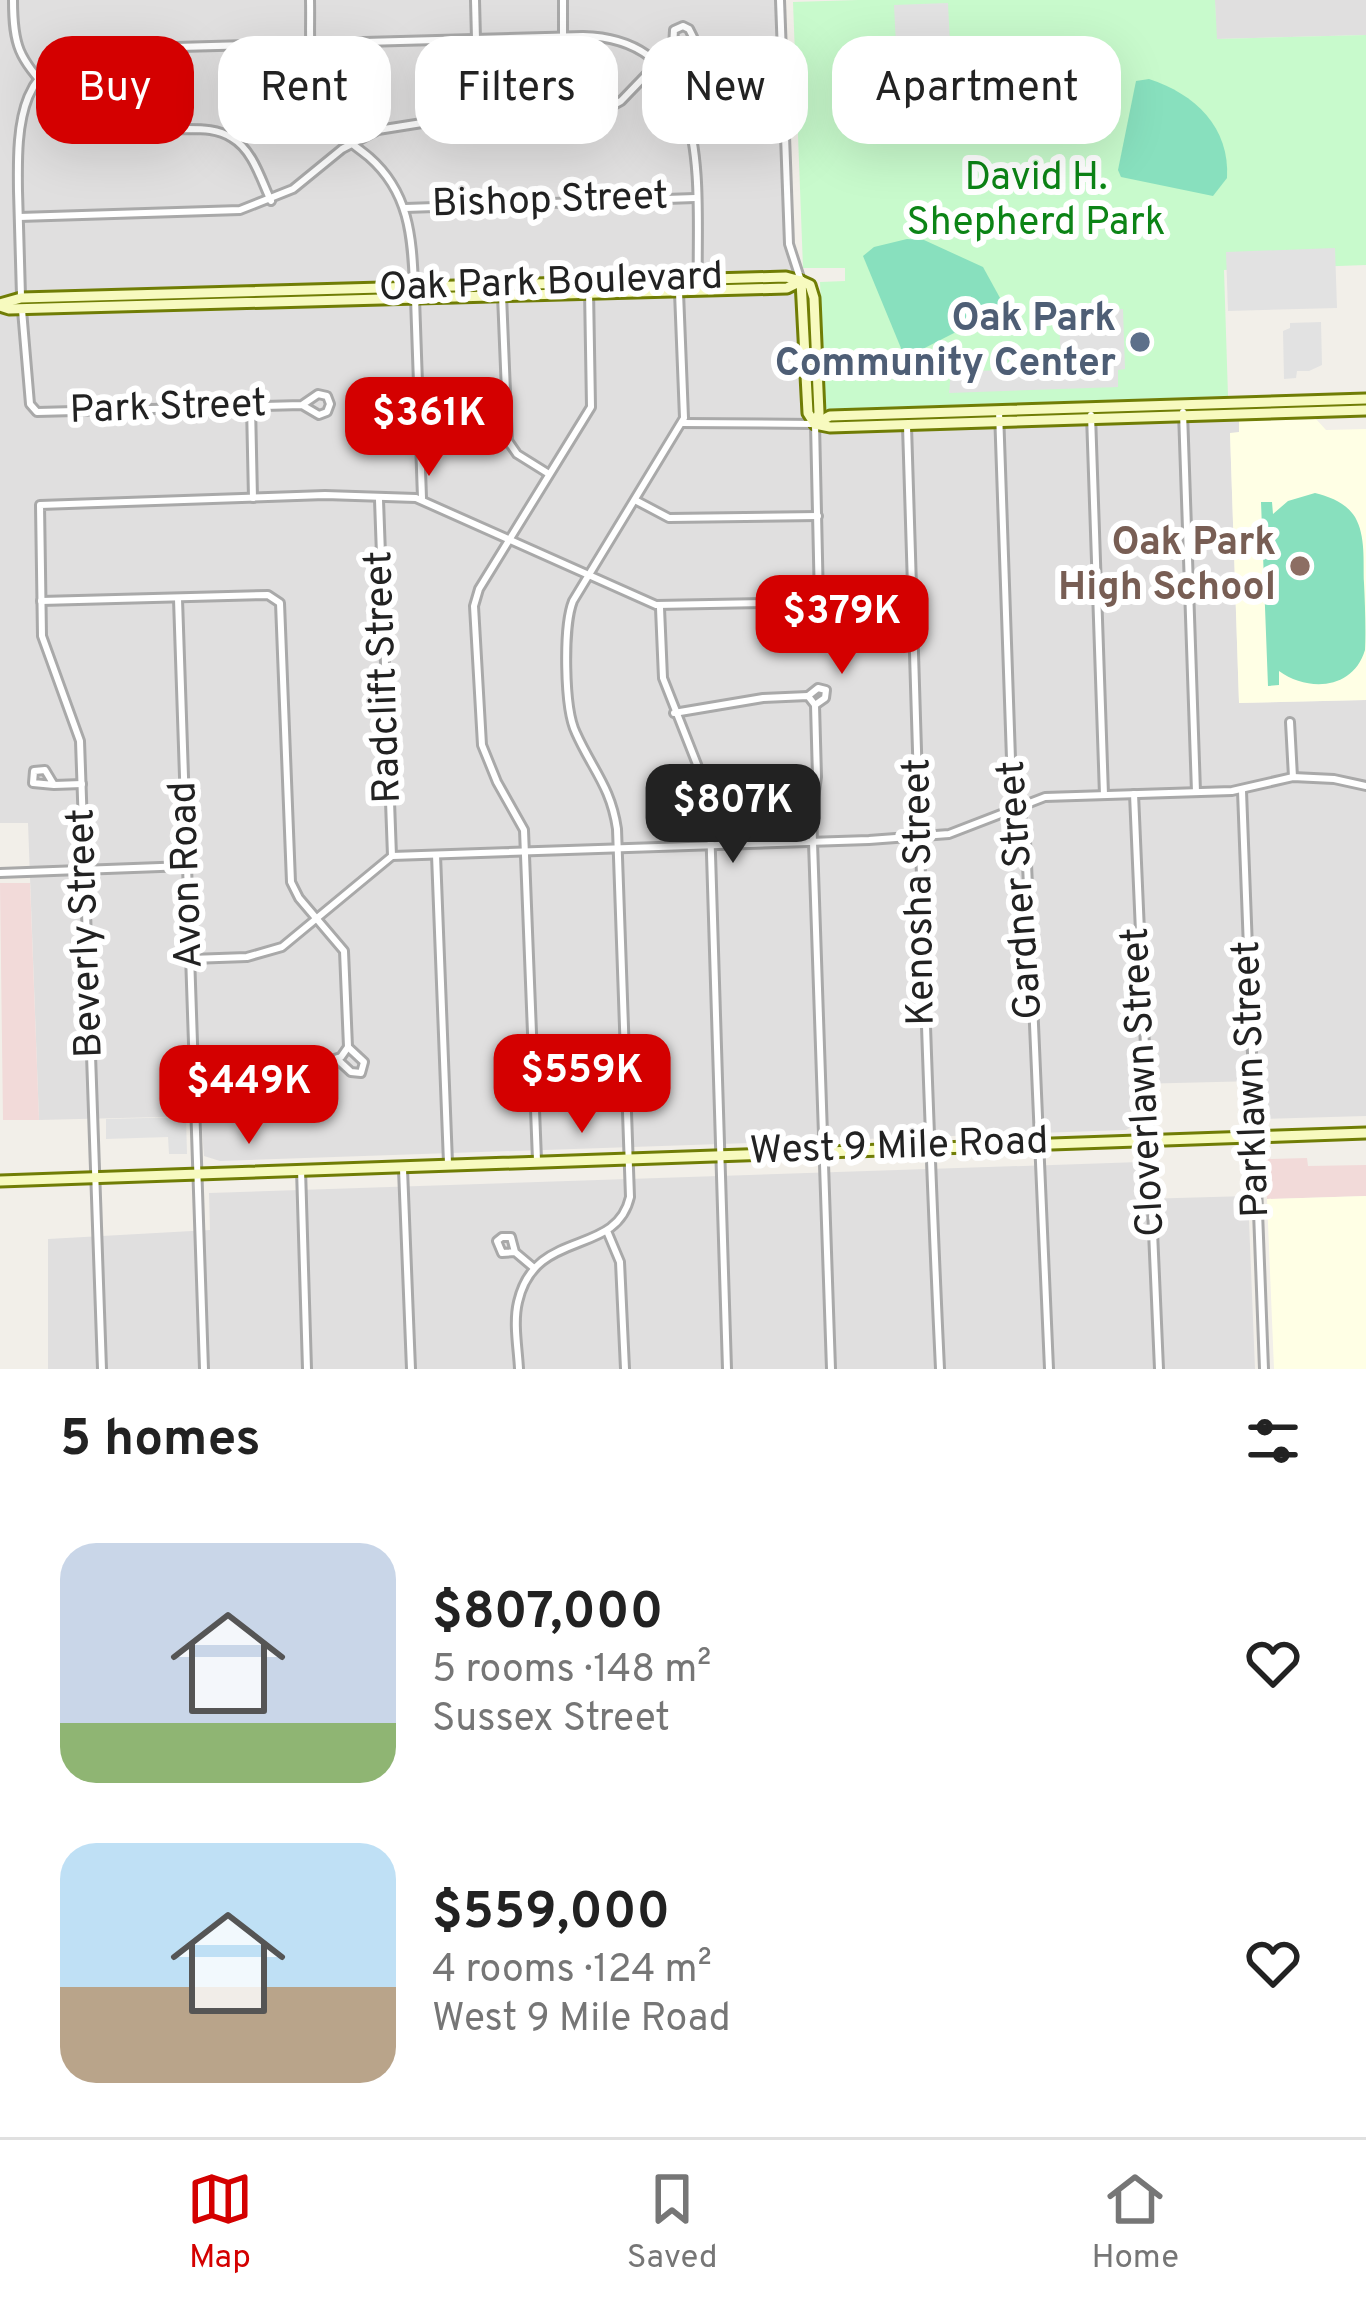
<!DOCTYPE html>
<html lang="en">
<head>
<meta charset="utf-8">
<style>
  :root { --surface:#fff; --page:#f6f6f6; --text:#222; --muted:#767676; --line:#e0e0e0; --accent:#d40000 }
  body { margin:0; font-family:Overpass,sans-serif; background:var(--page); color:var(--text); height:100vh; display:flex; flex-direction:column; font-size:45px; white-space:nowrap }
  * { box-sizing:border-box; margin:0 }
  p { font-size:39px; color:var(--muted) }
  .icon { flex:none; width:66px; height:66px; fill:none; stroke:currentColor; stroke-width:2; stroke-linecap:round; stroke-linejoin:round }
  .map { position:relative; height:1369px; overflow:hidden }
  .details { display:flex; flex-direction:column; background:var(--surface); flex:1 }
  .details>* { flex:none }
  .banner { position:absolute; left:36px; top:36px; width:1296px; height:108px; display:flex; gap:24px }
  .price { position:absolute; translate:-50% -102px; padding:0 27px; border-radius:24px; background:var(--accent); color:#fff; font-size:39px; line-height:78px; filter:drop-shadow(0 3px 6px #0008) }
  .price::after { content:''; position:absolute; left:50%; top:72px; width:36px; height:27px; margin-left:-18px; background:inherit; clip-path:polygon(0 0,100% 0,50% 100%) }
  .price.current { background:#222; color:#fff }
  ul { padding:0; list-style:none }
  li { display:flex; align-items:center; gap:36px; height:300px; padding:0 60px }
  li span { display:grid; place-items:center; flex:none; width:336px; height:240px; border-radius:36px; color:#555 }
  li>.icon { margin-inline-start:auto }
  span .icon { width:144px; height:144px; fill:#fffc; stroke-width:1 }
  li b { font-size:51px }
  h2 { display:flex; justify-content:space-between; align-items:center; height:144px; padding:0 60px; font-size:51px }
  .pill { padding:0 42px; border-radius:36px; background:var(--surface); box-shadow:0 12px 48px #0002; font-size:42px; line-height:108px }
  .pill.current { background:var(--accent); color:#fff }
  .tab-bar { display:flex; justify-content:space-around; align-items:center; height:168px; border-top:3px solid var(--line); background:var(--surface); font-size:33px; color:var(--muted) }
  .tab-bar a { display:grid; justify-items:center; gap:6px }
  .tab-bar .current { color:var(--accent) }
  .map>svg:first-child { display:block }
</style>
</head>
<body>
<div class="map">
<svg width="1366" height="1369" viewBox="0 0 1366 1369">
  <rect width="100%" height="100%" fill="#f2efe9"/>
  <g fill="#e0dfdf">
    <polygon points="0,0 776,0 784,244 800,298 806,429 1239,421 1239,433 1230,433 1239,703 1366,700 1366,1116 1259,1119 1257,1081 1135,1084 1136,1124 1126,1130 220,1161 204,1156 201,1116 39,1120 28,823 0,823"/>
    <polygon points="1215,0 1366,0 1366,35 1216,39"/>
    <polygon points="1140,1162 1142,1199 1248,1196 1255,1369 48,1369 48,1239 210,1230 209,1193"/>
  </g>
  <g fill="#f2dad9">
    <polygon points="0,883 30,883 39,1120 3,1120"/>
    <polygon points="1307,1158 1308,1166 1366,1165 1366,1196 1267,1199 1265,1159"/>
  </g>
  <g fill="#ffffe5">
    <polygon points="1316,419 1326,430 1366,429 1366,700 1239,703 1230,433 1239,432 1239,421"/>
    <polygon points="1366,1196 1366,1369 1274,1369 1267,1199"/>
  </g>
  <polygon fill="#c8facc" points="858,0 1215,0 1217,39 1366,35 1366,265 1224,270 1228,396 825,409 820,282 845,281 845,268 803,268 793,2"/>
  <g fill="#88e0be">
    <path d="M1149 79C1195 94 1230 127 1227 178L1213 196 1121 177 1118 170 1136 81Z"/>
    <polygon points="907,239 924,240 983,267 1005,307 909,356 903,353 863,256 874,247"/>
    <path d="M1315 493C1331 497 1346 503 1355 517 1366 536 1363 562 1364 583 1365 604 1366 630 1365 650 1353 690 1308 692 1279 671V685L1268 686 1261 502H1272L1273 514 1288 501Z"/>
  </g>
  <g fill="#e2e2e2">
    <polygon points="948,3 950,44 896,45 894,5"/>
    <polygon points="1335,248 1337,308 1228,311 1226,252"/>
    <polygon points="1123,309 1125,369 1118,370 1118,387 949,393 951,372 1061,368 1059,317 1066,317 1067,311"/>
    <polygon points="1321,322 1322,365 1309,371 1297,371 1296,378 1284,379 1283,331 1290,328 1290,323"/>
    <polygon points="186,1117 187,1154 169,1154 168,1137 106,1139 106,1119"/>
  </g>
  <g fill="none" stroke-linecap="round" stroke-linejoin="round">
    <g stroke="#a9a9a9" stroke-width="12">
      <g id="street">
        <path d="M13 0C13 47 19 57 50 92 95 142 124 131 187 129 203 129 218 129 232 138 253 150 261 180 271 201"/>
        <path d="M310 0C311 36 306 79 323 111 333 133 351 142 369 157 409 192 412 236 414 285"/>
        <polyline points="475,0 476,39"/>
        <polyline points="563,0 563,37"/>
        <polyline points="780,0 789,244 801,281"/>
        <polyline points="405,208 695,198"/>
        <polyline points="19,217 240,210 293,189 342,149 378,130 422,123 573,119 599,113 621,101 673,47 691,43 693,37 689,29 683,26 674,30 673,47"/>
        <polyline points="502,295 508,441 517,454 549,474"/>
        <path d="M21 296C20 261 19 226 18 191 17 123 18 55 104 49L583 36C719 39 695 197 698 291"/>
        <polyline points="415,298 422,498"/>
        <polyline points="22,310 30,404 37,412 302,405 319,415 327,412 330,404 327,396 318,394 302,405"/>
        <polyline points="251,406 253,498"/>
        <polyline points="999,411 1011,759 1026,841 1049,1369"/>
        <polyline points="1183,412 1196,792"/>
        <polyline points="1091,415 1104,795"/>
        <path d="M907 426C917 740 925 1054 940 1369"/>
        <polyline points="379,500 392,856"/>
        <polyline points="635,500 669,518 818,516"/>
        <polyline points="178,599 204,1369"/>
        <polyline points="41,601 268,595 280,603 291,882 299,898 344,951 348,1047 341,1057 331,1060 194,1065"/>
        <polyline points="660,608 663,678 700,772 710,822 727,1369"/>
        <polyline points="808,696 818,688 826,690 825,698 815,705"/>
        <polyline points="674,713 763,698 808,696 815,705 817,777 812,813 831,1369"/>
        <polyline points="1290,722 1293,777"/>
        <polyline points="54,785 33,783 34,771 45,770 54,785 82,784"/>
        <polyline points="1242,791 1264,1369"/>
        <polyline points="1134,794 1159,1369"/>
        <polyline points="436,855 448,1163"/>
        <polyline points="0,873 187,866"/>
        <polyline points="191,959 247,957 282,947 392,856 869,840 949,834 1045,797 1232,791 1293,777 1334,779 1366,786"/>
        <polyline points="337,1059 351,1072 361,1073 364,1062 349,1048"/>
        <polyline points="537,1160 524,830 497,782 482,745 474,606 479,589 591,407 589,290"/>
        <polyline points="301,1169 307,1369"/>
        <polyline points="403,1169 411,1369"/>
        <polyline points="607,1231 620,1262 625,1369"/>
        <polyline points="515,1252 502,1253 497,1241 502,1237 511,1237 515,1252 534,1268"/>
        <polyline points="102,1369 80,741 42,636 40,505 325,495 416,498 656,605 819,602 815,424 682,423"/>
        <path d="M519 1369C518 1348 513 1323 518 1302 535 1227 616 1258 630 1197L617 829C611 787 592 769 576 733 564 709 563 626 573 601L684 418 679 292"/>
      </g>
    </g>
    <g stroke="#707d05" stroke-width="15">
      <g id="secondary">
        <polyline points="801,281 810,285 814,298 819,413 815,424"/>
        <polyline points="801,281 808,413 815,424"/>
        <polyline points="0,304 21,298 786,277 801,281"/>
        <polyline points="0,306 9,309 787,288 801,281"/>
        <polyline points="815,424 830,416 1366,399"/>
        <polyline points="815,424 830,427 1366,410"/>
        <polyline points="0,1181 1366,1133"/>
      </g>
    </g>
    <use href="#street" stroke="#fff" stroke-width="6"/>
    <use href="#secondary" stroke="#f7fabf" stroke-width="9"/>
  </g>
  <circle fill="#5c6f8a" stroke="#fff" stroke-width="4.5" cx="1140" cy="342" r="12"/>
  <circle fill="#8d6e63" stroke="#fff" stroke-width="4.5" cx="1300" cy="566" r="12"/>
  <g text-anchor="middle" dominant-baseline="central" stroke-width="12" stroke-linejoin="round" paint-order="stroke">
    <g font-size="39" fill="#0c8416" stroke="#fff">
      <text x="1036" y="179">David H.<tspan x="1036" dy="45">Shepherd Park</tspan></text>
    </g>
    <g font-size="39" fill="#222" stroke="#fff">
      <text transform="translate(550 202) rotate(-2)">Bishop Street</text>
      <text transform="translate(551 284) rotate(-2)">Oak Park Boulevard</text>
      <text transform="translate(168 409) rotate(-2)">Park Street</text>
      <text transform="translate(385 677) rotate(-92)">Radclift Street</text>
      <text transform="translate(188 875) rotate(-92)">Avon Road</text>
      <text transform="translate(1022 890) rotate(-94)">Gardner Street</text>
      <text transform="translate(921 892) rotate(-91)">Kenosha Street</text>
      <text transform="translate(87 933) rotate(-92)">Beverly Street</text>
      <text transform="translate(1253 1079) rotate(-92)">Parklawn Street</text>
      <text transform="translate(1145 1082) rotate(-93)">Cloverlawn Street</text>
      <text transform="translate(899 1148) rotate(-2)">West 9 Mile Road</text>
    </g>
    <g font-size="39" font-weight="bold" fill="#4e5e75" stroke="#fff" text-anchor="end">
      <text x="1116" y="320">Oak Park<tspan x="1116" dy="45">Community Center</tspan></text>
    </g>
    <g font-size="39" font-weight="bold" fill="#785e54" stroke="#fff" text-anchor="end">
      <text x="1276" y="544">Oak Park<tspan x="1276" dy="45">High School</tspan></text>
    </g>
  </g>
</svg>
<b class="price" style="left:429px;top:479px">$361K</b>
<b class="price" style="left:842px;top:677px">$379K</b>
<b class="price current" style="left:733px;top:866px">$807K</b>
<b class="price" style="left:582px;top:1136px">$559K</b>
<b class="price" style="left:249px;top:1147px">$449K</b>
<div class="banner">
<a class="pill current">Buy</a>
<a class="pill">Rent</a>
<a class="pill">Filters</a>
<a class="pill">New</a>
<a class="pill">Apartment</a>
</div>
</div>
<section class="details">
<h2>5 homes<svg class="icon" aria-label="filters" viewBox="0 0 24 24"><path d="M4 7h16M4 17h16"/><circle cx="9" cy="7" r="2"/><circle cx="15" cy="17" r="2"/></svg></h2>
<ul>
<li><span style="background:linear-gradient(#c9d6e8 75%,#8fb573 0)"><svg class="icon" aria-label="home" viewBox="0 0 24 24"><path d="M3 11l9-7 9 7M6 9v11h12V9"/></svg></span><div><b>$807,000</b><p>5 rooms · 148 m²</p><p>Sussex Street</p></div><svg class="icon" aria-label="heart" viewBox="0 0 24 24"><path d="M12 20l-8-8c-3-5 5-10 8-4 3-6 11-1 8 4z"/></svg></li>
<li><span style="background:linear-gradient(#bfe0f5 60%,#b9a48a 0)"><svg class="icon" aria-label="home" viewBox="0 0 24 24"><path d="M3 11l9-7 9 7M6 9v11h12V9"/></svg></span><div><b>$559,000</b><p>4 rooms · 124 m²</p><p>West 9 Mile Road</p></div><svg class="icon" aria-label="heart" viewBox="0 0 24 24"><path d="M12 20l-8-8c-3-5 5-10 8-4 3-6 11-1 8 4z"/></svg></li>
</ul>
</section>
<nav class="tab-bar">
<a class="current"><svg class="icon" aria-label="map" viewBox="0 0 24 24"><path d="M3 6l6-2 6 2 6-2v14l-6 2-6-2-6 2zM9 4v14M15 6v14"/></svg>Map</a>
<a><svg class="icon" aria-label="saved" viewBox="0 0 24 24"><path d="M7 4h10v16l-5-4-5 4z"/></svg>Saved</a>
<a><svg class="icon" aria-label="home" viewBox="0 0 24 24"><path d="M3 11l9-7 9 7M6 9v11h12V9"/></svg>Home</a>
</nav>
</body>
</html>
